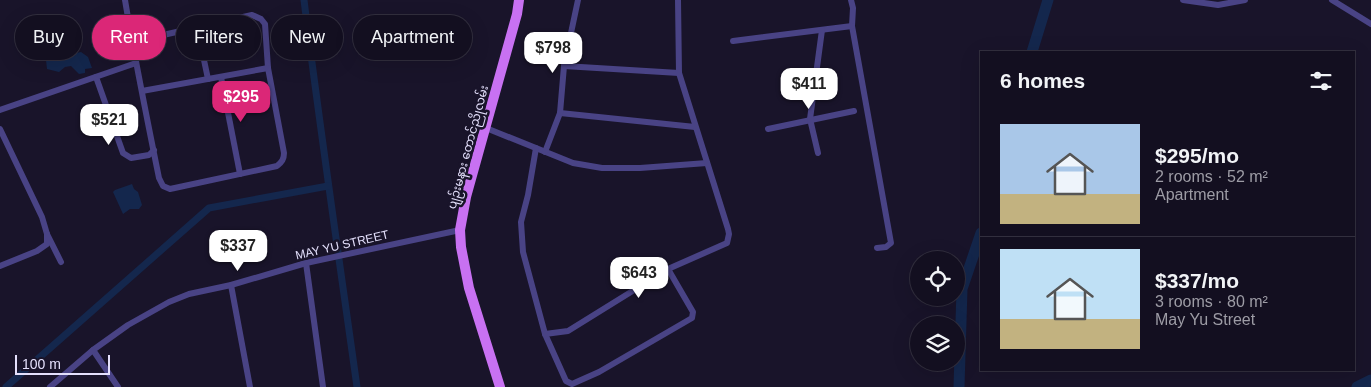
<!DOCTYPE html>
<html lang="en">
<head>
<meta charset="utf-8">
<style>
  :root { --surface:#130f20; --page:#201d2d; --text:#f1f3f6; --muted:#9d9ca5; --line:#322f3e; --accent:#db2777 }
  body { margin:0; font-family:Helvetica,"Noto Sans Myanmar",sans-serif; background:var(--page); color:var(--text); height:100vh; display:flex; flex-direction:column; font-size:19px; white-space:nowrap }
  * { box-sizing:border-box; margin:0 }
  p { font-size:16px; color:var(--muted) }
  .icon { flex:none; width:28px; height:28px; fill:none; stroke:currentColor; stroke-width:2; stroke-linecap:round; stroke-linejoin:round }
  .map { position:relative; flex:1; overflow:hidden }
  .drawer { position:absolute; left:980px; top:51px; width:375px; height:320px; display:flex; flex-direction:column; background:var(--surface); border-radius:0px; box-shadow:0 5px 20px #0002,0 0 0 1px var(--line) }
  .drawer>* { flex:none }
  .top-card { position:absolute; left:15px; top:15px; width:475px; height:45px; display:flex; gap:10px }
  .fabs { position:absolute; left:910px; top:251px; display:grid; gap:10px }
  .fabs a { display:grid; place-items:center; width:55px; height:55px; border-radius:50%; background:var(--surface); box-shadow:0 5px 20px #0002,0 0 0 1px var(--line); font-size:25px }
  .scale { position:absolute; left:15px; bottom:12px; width:95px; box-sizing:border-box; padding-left:5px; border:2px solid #e4e0fc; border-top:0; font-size:14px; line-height:18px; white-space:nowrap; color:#e4e0fc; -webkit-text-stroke:4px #19142a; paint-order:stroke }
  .price { position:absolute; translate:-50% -42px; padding:0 11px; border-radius:10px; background:#fff; color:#222; font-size:16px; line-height:32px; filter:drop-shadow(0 1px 2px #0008) }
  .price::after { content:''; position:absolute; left:50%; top:30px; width:15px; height:11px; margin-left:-8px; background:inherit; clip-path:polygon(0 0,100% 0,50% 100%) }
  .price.selected { background:var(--accent); color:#fff }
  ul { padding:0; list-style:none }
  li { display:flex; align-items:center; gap:15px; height:125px; padding:0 20px }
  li+li { border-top:1px solid var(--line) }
  li span { display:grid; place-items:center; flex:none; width:140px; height:100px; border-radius:0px; color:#555 }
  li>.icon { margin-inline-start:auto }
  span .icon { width:60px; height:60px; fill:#fffc; stroke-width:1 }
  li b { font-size:21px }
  h2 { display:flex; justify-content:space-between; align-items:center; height:60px; padding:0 20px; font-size:21px }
  .tag { padding:0 18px; border-radius:22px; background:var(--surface); box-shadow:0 5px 20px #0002,0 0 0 1px var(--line); font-size:18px; line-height:45px }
  .tag.selected { background:var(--accent); color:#fff }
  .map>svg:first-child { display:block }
</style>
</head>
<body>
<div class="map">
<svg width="1371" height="387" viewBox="0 0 1371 387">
  <rect width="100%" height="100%" fill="#19142a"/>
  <g fill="#14274d">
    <polygon points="81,52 88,57 92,68 85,69 85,73 79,74 71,66 65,67 59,72 47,69 46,60 49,58"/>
    <polygon points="132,184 134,189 138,192 142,205 139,209 130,209 123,214 113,192 115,190"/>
  </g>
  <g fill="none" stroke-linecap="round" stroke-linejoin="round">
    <g stroke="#14274d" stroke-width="7">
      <path d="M304 0C320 129 339 258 357 387"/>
      <polyline points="6,387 209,208 328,186"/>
    </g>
    <g stroke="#14274d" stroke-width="11">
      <polyline points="1032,52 1048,0"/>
      <polyline points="959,387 962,289 981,233"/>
      <polyline points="1357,387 1371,380"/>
    </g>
    <g stroke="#494385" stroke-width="6">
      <path d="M125 0C135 60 147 119 159 178L163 186 170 189 277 166C282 162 284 159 284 153L268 68 265 24 261 19 252 15 132 42"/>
      <polyline points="851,0 853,8 852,26 891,243 886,247 877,248"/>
      <polyline points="1183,0 1218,5 1245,0"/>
      <polyline points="1332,0 1371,24"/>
      <polyline points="197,27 208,79"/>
      <polyline points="733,41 852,26"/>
      <polyline points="564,66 679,73"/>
      <polyline points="96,77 123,153 131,158 149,155 154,150"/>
      <polyline points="221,77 240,174"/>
      <polyline points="142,91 268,68"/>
      <polyline points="0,110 136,63"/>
      <polyline points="560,113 695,127"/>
      <polyline points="486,128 573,163 602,168 640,168 707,163"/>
      <polyline points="0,129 42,217 47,234 61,262"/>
      <polyline points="768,129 854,111"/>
      <polyline points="536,148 528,195 521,222 523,252 545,334 566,381 572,384 599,372 692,318 693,312 668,269"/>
      <polyline points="545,152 560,113 564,66 578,0"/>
      <polyline points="818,153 810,119 822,30"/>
      <polyline points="306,263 323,387"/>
      <polyline points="0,266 37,251 47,244 47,234"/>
      <polyline points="231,285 250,387"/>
      <polyline points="545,334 568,331 668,269 727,243 729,234 728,229 679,73 678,0"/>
      <polyline points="93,350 118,387"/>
      <polyline points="50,387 93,350 128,325 169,302 189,294 231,285 306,263 460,230"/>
    </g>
    <polyline stroke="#c871f2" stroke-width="10" points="500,387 469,288 461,247 460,230 466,197 517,14 519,0"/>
  </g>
  <g text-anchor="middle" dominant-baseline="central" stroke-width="5" stroke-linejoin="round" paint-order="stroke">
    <g font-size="12" fill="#e4e0fc" stroke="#19142a">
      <text transform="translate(468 147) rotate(-75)">ပျဉ်းမနား တောင်ညိုလမ်း</text>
      <text transform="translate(342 245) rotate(-13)">MAY YU STREET</text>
    </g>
  </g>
</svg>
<div class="fabs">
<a><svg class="icon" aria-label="locate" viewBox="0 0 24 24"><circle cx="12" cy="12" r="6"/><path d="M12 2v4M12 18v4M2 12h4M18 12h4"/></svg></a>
<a><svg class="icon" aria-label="layers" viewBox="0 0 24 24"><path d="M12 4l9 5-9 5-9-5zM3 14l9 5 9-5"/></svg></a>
</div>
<div class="scale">100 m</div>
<b class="price" style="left:553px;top:74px">$798</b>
<b class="price" style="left:809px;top:110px">$411</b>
<b class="price selected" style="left:241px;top:123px">$295</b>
<b class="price" style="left:109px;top:146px">$521</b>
<b class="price" style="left:238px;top:272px">$337</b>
<b class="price" style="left:639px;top:299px">$643</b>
<div class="top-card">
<a class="tag">Buy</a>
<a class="tag selected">Rent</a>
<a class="tag">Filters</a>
<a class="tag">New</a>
<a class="tag">Apartment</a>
</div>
<section class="drawer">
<h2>6 homes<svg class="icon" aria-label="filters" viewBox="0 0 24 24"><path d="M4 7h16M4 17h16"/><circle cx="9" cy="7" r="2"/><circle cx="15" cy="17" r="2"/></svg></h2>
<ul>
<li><span style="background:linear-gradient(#a9c7e8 70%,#c2b280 0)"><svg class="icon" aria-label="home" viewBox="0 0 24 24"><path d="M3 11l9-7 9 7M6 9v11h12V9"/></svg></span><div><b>$295/mo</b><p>2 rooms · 52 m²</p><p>Apartment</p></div></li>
<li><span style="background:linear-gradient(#bfe0f5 70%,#c2b280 0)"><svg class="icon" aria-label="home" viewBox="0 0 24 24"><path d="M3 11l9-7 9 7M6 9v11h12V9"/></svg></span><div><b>$337/mo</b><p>3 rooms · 80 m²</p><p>May Yu Street</p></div></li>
</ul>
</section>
</div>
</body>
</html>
